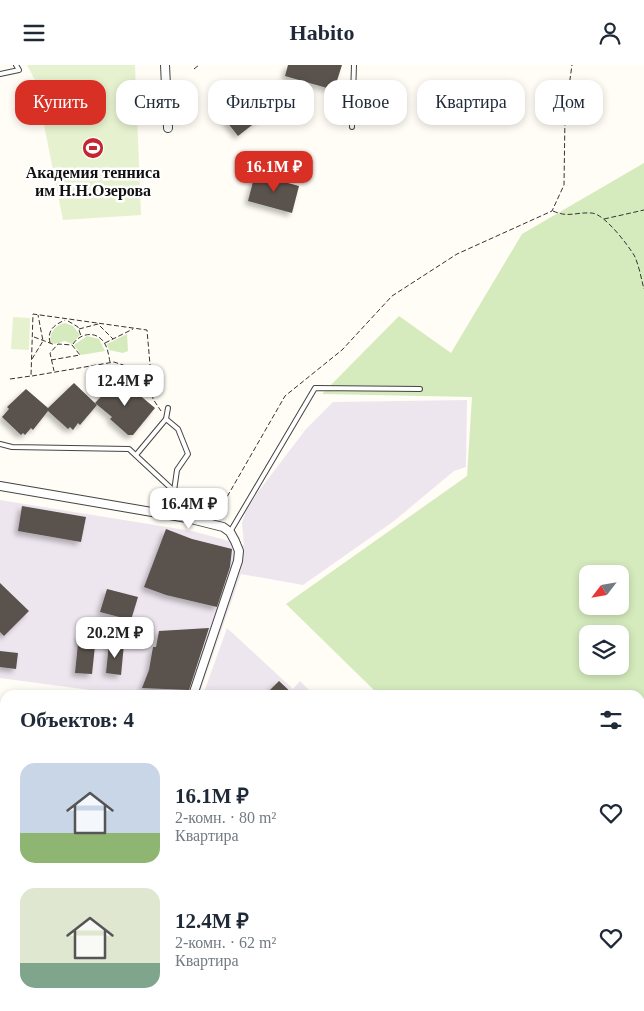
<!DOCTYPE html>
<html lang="ru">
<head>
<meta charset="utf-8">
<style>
  :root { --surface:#fff; --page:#f2f2f3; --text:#1f2937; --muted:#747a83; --accent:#d93025 }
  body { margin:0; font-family:"Times New Roman",serif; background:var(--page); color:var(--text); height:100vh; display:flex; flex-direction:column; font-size:19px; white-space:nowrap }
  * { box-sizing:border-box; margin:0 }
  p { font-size:16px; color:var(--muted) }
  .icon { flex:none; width:28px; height:28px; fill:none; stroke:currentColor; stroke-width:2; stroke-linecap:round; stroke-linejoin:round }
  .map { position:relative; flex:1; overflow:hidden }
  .sheet { position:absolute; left:0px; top:625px; width:645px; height:321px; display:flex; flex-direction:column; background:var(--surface); border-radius:15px 15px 0 0; box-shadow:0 2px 8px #0003 }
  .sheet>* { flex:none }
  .hud { position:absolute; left:15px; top:15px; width:615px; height:45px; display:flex; gap:10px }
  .needle { width:32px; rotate:239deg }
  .buttons { position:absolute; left:579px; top:500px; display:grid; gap:10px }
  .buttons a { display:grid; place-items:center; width:50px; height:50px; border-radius:10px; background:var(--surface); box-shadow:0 2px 8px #0003; font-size:25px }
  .price { position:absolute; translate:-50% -42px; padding:0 11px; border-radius:10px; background:#fff; color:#222; font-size:16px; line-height:32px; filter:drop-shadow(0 1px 2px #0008) }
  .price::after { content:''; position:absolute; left:50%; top:30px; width:15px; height:11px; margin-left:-8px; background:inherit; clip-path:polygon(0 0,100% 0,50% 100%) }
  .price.active { background:var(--accent); color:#fff }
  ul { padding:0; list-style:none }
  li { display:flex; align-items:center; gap:15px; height:125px; padding:0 20px }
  li span { display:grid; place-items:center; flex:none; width:140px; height:100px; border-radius:15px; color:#555 }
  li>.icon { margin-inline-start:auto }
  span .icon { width:60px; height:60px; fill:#fffc; stroke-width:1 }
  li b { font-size:21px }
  h2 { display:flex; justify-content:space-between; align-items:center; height:60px; padding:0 20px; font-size:21px }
  .chip { padding:0 18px; border-radius:15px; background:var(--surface); box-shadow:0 2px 8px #0003; font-size:18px; line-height:45px }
  .chip.active { background:var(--accent); color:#fff }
  header { display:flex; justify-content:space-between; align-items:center; height:65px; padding:0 20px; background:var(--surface); font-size:22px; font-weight:700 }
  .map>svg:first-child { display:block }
</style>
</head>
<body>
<header><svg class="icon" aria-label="menu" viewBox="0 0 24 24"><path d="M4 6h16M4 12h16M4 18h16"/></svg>Habito<svg class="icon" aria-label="person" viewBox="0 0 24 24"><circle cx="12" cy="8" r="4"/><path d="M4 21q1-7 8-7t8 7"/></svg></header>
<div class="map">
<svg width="644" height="946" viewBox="0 0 644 946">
  <defs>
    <filter id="shadow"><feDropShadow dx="-3.5" dy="3.5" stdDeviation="2.5" flood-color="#0004"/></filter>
  </defs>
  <rect width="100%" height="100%" fill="#fffdf5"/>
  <g fill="#eee6ef">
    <polygon points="467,335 466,402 454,406 394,456 303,520 241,509 199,630 89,630 90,625 0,613 0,435 192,466 244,480 242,458 248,440 306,364 333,337"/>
    <polygon points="227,563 293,624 300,616 314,630 203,630"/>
    <polygon points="0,817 5,817 5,941 266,941 258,946 0,946"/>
  </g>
  <g fill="#d5ebbd" fill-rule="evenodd">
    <path d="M644 98V711L640 713V630H379L286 539 467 411 472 332 322 329 399 251 451 288 522 169ZM588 509H620V541H588ZM588 569H620V601H588Z"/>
    <path d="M65 258 73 261 80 270 72 279 65 276 55 279 50 277C50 267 55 260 65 258Z"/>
    <polygon points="127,269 128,286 123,288 109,285 107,279"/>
    <polygon points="87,271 99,274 105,286 81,290 74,280"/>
    <polygon points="640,774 644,774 644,946 264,946 271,941 640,941"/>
  </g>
  <g fill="#e6f2cf">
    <polygon points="27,0 135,0 141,150 63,155 35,15"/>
    <polygon points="13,252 30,253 29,285 11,284"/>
  </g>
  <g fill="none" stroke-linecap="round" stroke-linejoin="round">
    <polyline stroke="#3f96cf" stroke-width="2.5" points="433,946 434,941"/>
  </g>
  <g fill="#5a524d" filter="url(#shadow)">
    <polygon points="288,0 342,0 334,25 285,11"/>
    <polygon points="260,23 275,42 238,71 223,52"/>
    <polygon points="255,109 299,121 292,148 248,136"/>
    <polygon points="119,313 155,343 133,370 128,370 110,354 112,352 95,338"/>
    <polygon points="74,318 97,340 80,360 78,358 73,365 70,362 68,364 48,346 33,365 31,363 25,370 23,368 21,370 2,352 9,344 7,342 26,324 48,343"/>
    <polygon points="22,441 86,452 81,477 18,466"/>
    <polygon points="166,464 192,474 232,484 230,502 217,542 166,530 144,522"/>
    <polygon points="0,518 29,546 4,571 0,567"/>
    <polygon points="107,524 138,532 131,555 100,547"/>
    <polygon points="209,563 189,625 142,623 149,605 153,582 156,582 159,566"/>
    <polygon points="79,569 96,571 92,609 75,608"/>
    <polygon points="109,578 124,579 121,610 106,608"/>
    <polygon points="0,586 18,588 16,604 0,602"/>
    <polygon points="279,616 294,630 265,630"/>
  </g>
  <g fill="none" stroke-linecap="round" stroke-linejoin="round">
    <g stroke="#444" stroke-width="6">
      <g id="service">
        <polyline points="0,9 19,5 16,0"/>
        <polyline points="352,62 354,0"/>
        <polyline points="166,354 168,343"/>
        <polyline points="0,379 12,382 129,384 174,426 170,450"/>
        <polyline points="136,390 166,354 178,364 188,389 177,405 174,426"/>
        <polyline points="230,467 315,323 420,324"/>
        <polyline points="640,875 644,881"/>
      </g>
    </g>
    <g stroke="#444" stroke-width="10">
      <g id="minor">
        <polyline points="165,0 168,63"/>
        <polyline points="0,421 187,453 223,462 230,467 235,476 239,486 238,496 193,630"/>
      </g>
    </g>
    <g stroke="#333" stroke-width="1" stroke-dasharray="5 2.5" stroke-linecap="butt">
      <polyline points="194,4 199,0"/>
      <path d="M553 146C569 153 575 147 591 148 604 148 627 179 634 190 639 200 641 213 644 224"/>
      <polyline points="604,154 644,145"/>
      <polyline points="68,256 78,262 81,271"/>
      <polyline points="79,264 98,259 113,274"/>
      <polyline points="34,272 55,280"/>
      <path d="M50 278C47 265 54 260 65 255"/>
      <polyline points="105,278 133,264"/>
      <path d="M73 279C81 267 99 265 106 281 108 285 109 292 110 297"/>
      <polyline points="32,294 43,276 38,250"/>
      <polyline points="51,295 80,290 72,280 58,279 50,288 54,306"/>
      <polyline points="32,311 114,297 129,302 151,318"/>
      <polyline points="10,314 31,311 33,249 147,265 153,334 161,346"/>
      <polyline points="216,451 285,331 342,285 392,231 457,189 552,146 564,120 565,50 572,0"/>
    </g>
    <use href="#service" stroke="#fff" stroke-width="4"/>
    <use href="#minor" stroke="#fff" stroke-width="8"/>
  </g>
  <defs>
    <g id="stadium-disc" transform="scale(1.125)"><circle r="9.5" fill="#c4262e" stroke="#fff"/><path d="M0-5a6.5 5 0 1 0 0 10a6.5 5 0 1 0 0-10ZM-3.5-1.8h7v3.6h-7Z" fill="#fff"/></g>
  </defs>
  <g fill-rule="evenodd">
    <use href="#stadium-disc" x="93" y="83"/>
  </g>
  <g text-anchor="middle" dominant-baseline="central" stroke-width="5" stroke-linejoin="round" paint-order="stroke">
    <g font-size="16" font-weight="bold" fill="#111" stroke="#fff">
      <text x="93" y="107">Академия тенниса<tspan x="93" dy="18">им Н.Н.Озерова</tspan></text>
    </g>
  </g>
</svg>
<div class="buttons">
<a><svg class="needle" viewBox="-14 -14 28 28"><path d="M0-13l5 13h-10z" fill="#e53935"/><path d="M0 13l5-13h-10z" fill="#747a83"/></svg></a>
<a><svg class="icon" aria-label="layers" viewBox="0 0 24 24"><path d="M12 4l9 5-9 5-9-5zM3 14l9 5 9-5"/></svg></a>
</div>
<b class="price active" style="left:274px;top:128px">16.1M ₽</b>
<b class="price" style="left:125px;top:342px">12.4M ₽</b>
<b class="price" style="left:189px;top:465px">16.4M ₽</b>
<b class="price" style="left:115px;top:594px">20.2M ₽</b>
<div class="hud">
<a class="chip active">Купить</a>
<a class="chip">Снять</a>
<a class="chip">Фильтры</a>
<a class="chip">Новое</a>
<a class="chip">Квартира</a>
<a class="chip">Дом</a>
</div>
<section class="sheet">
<h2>Объектов: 4<svg class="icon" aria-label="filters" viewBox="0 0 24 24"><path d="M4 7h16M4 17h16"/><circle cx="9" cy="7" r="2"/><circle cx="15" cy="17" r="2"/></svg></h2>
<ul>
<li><span style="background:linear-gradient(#c9d6e8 70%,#8fb573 0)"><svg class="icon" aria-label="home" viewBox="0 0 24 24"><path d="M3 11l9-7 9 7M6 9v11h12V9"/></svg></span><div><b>16.1M ₽</b><p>2-комн. · 80 m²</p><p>Квартира</p></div><svg class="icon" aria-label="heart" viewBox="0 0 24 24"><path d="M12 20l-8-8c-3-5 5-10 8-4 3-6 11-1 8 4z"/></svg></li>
<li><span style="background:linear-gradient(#dfe7d0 75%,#7fa58c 0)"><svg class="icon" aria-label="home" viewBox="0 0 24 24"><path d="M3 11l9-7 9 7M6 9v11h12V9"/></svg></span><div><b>12.4M ₽</b><p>2-комн. · 62 m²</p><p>Квартира</p></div><svg class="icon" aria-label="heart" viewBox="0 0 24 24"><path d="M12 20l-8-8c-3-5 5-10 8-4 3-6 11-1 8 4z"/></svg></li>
</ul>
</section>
</div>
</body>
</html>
